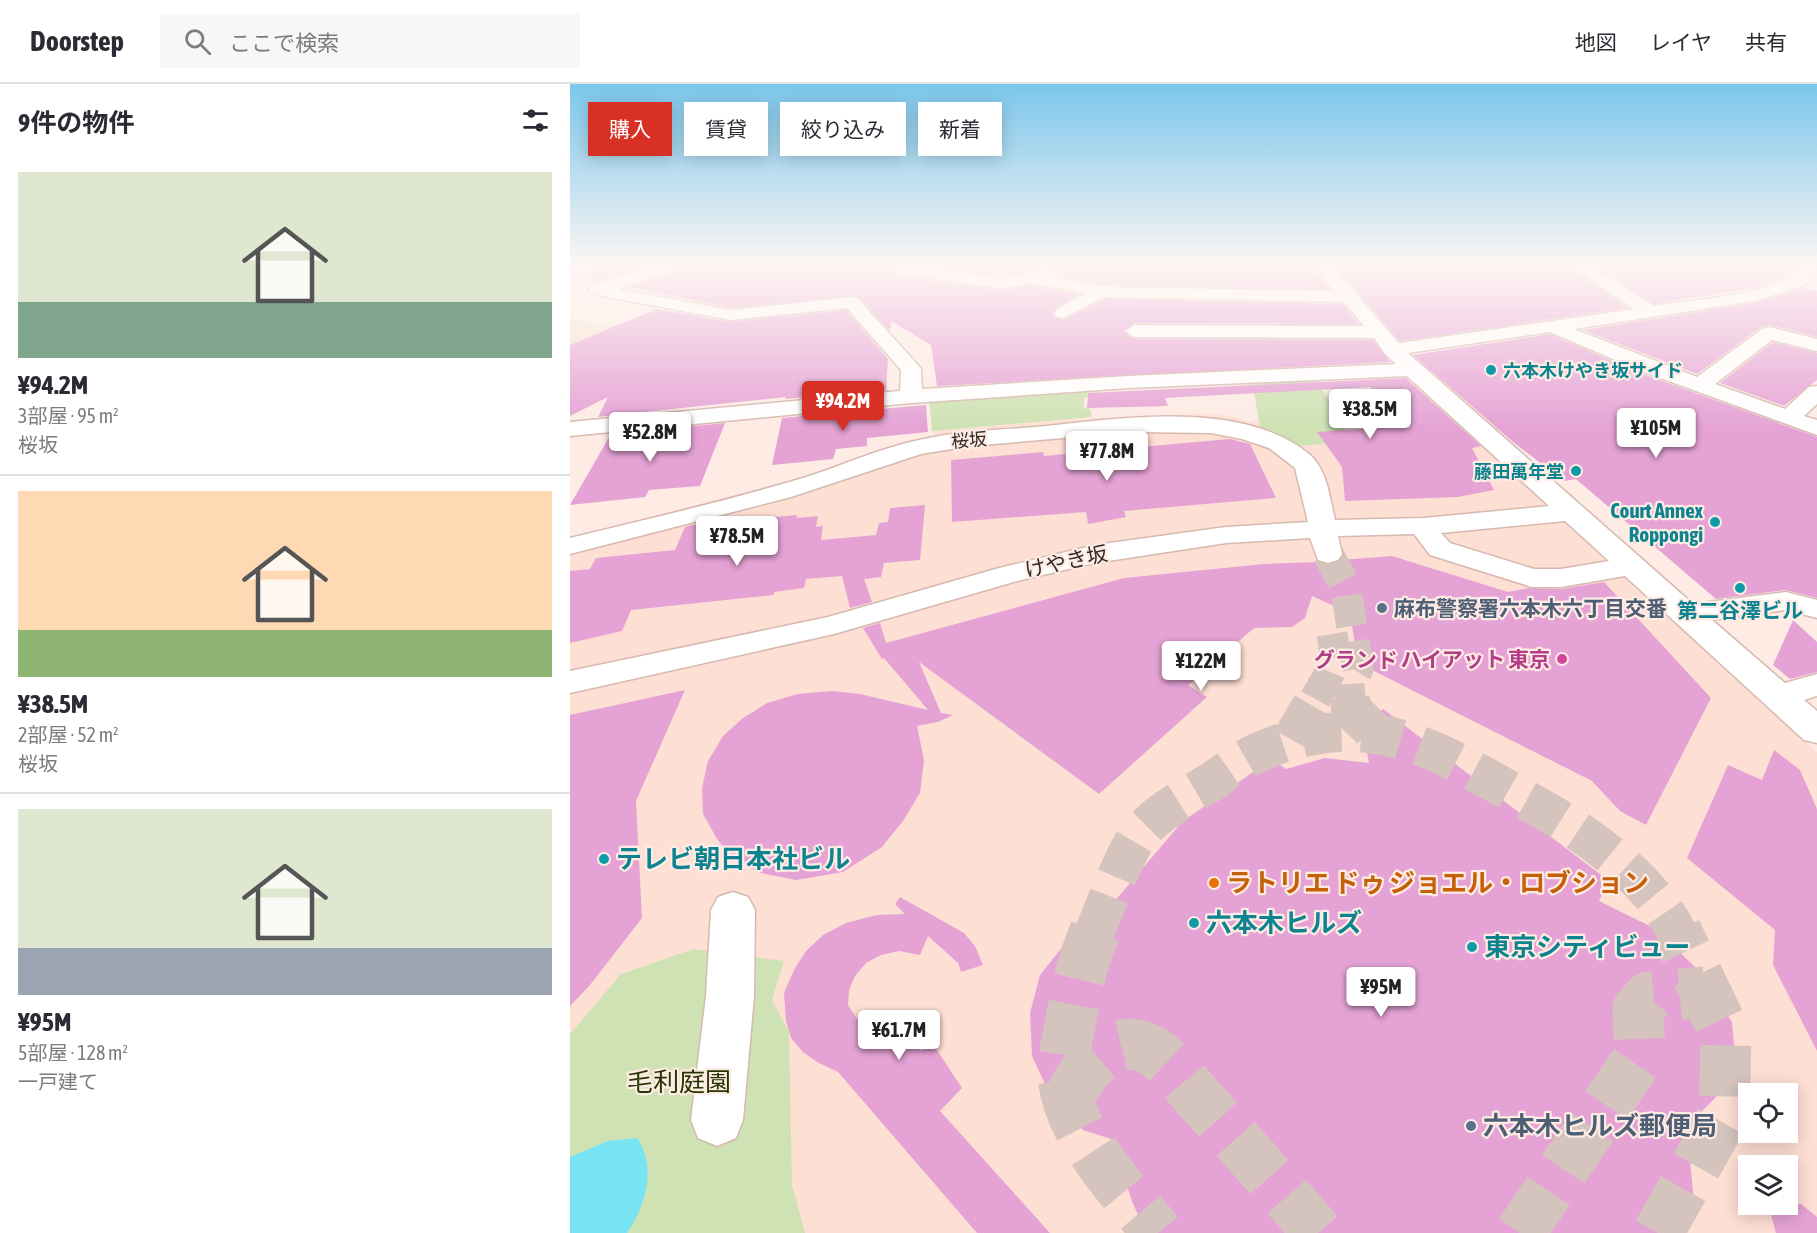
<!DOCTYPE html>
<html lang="ja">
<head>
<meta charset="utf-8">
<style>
  :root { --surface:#fff; --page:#f7f7f7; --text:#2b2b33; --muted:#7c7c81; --line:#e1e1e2; --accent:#d93025 }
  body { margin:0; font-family:"Asap Condensed","Noto Sans JP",sans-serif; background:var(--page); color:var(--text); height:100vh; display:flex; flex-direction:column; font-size:22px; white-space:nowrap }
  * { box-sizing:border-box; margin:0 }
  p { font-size:20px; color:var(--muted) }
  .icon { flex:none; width:33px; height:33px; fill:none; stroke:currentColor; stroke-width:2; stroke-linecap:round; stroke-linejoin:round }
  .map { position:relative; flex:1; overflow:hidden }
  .panel { display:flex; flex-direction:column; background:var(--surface); width:570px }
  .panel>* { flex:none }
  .guide { position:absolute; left:18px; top:18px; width:570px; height:54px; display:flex; gap:12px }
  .tools { position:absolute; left:1168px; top:999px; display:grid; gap:12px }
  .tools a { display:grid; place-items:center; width:60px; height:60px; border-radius:0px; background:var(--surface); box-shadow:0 3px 15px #0003; font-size:30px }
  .price { position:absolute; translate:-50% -51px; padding:0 14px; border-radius:6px; background:#fff; color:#222; font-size:20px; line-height:39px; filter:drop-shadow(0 2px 3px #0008) }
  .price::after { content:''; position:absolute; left:50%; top:36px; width:18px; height:14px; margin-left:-9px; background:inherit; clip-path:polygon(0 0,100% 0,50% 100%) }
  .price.on { background:var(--accent); color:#fff }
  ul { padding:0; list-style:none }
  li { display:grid; align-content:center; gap:12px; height:318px; padding:0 18px }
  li+li { border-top:2px solid var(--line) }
  li span { display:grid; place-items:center; height:186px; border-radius:0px; color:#555 }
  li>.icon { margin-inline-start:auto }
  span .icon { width:108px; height:108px; fill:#fffc; stroke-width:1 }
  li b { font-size:26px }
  h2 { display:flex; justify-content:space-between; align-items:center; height:72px; padding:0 18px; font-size:26px }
  .tag { padding:0 21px; border-radius:0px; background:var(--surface); box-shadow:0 3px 15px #0003; font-size:21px; line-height:54px }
  .tag.on { background:var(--accent); color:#fff }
  header { display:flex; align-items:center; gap:36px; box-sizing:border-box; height:84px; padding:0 30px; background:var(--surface); border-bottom:2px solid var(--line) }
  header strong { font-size:28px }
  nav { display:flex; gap:33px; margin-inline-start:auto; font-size:21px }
  .search { width:420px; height:54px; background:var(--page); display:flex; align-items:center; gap:15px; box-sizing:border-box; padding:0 21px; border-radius:0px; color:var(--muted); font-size:22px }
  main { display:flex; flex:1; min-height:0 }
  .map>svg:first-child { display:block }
</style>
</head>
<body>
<header>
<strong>Doorstep</strong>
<div class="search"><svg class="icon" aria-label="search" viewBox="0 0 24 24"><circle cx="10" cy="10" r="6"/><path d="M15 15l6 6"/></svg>ここで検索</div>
<nav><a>地図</a><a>レイヤ</a><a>共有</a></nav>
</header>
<main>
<section class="panel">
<h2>9件の物件<svg class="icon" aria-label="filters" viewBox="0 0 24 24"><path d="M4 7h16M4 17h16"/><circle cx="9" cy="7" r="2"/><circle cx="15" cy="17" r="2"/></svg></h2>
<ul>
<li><span style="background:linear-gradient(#dfe7d0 70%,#7fa58c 0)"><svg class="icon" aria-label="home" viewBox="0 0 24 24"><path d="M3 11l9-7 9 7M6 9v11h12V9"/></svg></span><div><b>¥94.2M</b><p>3部屋 · 95 m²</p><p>桜坂</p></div></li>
<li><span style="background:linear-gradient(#ffd9b3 75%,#8fb573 0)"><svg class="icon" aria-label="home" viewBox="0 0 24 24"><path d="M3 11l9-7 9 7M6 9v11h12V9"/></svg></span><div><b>¥38.5M</b><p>2部屋 · 52 m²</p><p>桜坂</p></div></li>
<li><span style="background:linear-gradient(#dfe7d0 75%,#9aa5b1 0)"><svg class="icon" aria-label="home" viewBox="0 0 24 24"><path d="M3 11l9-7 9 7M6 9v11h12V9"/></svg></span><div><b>¥95M</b><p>5部屋 · 128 m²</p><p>一戸建て</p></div></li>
</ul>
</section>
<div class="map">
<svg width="1247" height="1149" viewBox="0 0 1247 1149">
  <rect width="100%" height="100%" fill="#fdebe4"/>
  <path fill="#fedfd4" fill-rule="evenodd" d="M629 330 655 331 677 337 769 332 781 351 870 352 903 348 1247 668V1149H0V469L361 366 365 347 501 335ZM1179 1010H1218V1048H1179ZM1179 1082H1218V1120H1179Z"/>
  <polygon fill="#f4e2d1" points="0,235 79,248 0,280"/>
  <g fill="#cee2b3">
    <polygon points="747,296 782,357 720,363 691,348 684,309 678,298"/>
    <polygon points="529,303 514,315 514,324 520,325 522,333 362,347 359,314"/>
    <polygon points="124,865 214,877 202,916 219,948 222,1101 235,1149 0,1149 0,950 51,890"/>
  </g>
  <path fill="#78e4f3" d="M67 1054C87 1083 76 1121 57 1149H0V1073L38 1057Z"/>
  <g fill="#e5a3d5">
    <polygon points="22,184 71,184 29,197 21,196"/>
    <polygon points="104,184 317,184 327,191 434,207 458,201 508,210 482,228 485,234 493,236 535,215 773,220 789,240 564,239 553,248 564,255 803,256 820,278 367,302 361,261 321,237 320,247 287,212 161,224 60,203 101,189"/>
    <polygon points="373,184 469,184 434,193"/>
    <polygon points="482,184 739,184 745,187 760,205 537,201 486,192 488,189"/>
    <polygon points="814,184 816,186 895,186 891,184 1002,184 1058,224 830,257 768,186"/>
    <polygon points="1027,184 1228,184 1219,191 1183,204 1084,220"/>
    <polygon points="1234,204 1247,207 1247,253 1200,241 1191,243 1127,290 1013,246 1185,219"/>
    <polygon points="87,225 161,238 276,226 318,275 316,306 215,315 216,313 28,333 38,313 0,332 0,261"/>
    <polygon points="980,250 1070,289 1247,353 1247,514 1216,506 1146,515 1006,395 994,397 943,358 843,271"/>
    <polygon points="1203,258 1247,269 1247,296 1214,322 1150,299"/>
    <polygon points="836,294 911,362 902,364 924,406 888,413 775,417 772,383 747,348 803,344 801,303 595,314 598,322 517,324 518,309"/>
    <polygon points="356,321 358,348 297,354 297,362 266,365 263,375 202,381 212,334"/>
    <polygon points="155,339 130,402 79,406 75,413 0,421 41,350"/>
    <polygon points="660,355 680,360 706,414 554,427 556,433 518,440 516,428 382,438 381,376 473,368 474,372 495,370 497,377 505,377 506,382 552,378 549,365"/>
    <polygon points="355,421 350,476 314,479 311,493 294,495 302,518 280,524 272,492 236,495 234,504 204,508 204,511 61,526 52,547 0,559 0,487 20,485 26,474 105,466 115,443 123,441 227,431 226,434 248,432 246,443 253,442 251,456 306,451 309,439 318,438 320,424"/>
    <polygon points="822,472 938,508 959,504 991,505 1034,498 1141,614 1076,741 1050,727 1022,697 788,579 780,529 742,512 735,534 722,543 684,544 618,601 637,613 529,710 349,578 371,629 383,631 368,638 347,642 354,676 350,709 333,737 312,763 273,788 226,796 191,789 164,776 147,755 133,730 132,704 138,677 153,652 173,634 197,619 228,610 261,607 290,610 358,626 314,574 312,575 293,544 310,539 316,559 554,494 694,480 747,478 759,481 771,476"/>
    <polygon points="1223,536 1247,558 1247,588 1220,595 1203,581"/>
    <polygon points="115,606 66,717 72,834 20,901 0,922 0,631"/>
    <polygon points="813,625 1039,797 1029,817 1086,845 1129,887 1162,938 1166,984 1153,1006 1117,1042 1124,1119 1116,1149 577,1149 563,1120 541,1055 513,1046 481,1013 462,972 460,929 470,891 494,861 544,818 612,738 683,688 698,673 716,685 755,674 799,679 792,642"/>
    <polygon points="1204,666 1230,686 1247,725 1247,967 1203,881 1205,846 1117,774 1158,681 1192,696"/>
    <polygon points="330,813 394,849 405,862 413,881 391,888 388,879 358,852 350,871 329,867 311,871 296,879 285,892 279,906 278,921 296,949 311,954 327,954 342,950 350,967 363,960 392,1004 370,1027 480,1149 407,1149 268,988 247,978 233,968 221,954 216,937 214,909 225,884 236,867 253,851 276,839 307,831 335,830 325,820"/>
    <polygon points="1198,1120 1231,1120 1247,1133 1247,1149 1206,1149"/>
  </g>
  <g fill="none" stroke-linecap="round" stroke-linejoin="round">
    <g stroke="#d5c4be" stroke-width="31" stroke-dasharray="31 15" stroke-linecap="butt">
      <polyline points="758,470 776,504 788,585 779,600 780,615"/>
      <path d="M745 615C760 588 768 582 762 550"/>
    </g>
    <g stroke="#d5c4be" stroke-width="40" stroke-dasharray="40 20" stroke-linecap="butt">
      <polyline points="780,614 781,625 805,649"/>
      <polyline points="722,656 746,614"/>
      <path d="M524 849C537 819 548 785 564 758 579 732 618 712 643 697 657 687 673 675 689 668 797 621 863 664 956 716 1011 746 1079 791 1107 849"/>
    </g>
    <g stroke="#d5c4be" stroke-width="51" stroke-dasharray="51 26" stroke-linecap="butt">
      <path d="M525 847C512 878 507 903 501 935 499 951 493 969 493 985 492 1044 553 1106 588 1149"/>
      <path d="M499 1015C511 988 540 950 574 963 598 972 616 1001 633 1019 672 1062 711 1105 748 1149"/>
      <polyline points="950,1149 1070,972 1068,925 1079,913 1135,908"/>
      <polyline points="1088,1149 1154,1032 1156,951 1106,847"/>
    </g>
    <g stroke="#d6b9af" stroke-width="3">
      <g id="minor">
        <path d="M78 184H102L100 187 48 205 161 226 281 213 287 214 348 281 351 285 352 305 559 292 826 280 815 270 804 254 564 253 555 247 564 241 794 242 774 218 534 213 493 234 487 233 484 229 487 225 515 209 458 199 434 205 327 189 319 184H359L434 195 478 184 486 189 481 193 537 203 765 207 746 184H763L829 259 1064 225 1004 184H1023L1084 222C1122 216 1206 211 1232 184H1247L1235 201 1185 217 1004 245 1127 293 1192 245 1199 243 1247 255V267L1202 256 1145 300 1215 325 1239 303 1247 302V320L1234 332 1247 336V351L1071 287 980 248 838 269 1123 520 1216 508 1247 516V534L1216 526 1142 536 1215 599 1247 590V612L1234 616 1247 627V659L1234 656 1055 492 991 503H962L860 471 844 450 768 452 772 470 768 476 758 479 748 476 740 454 656 459 525 479 447 497 264 550 0 609V587L258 533 429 484 525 461 656 443 738 438 725 384 699 364 672 355 641 349 565 348 400 362 351 370 221 413 0 470V454C78 435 156 417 233 394 272 382 309 364 349 356 387 347 427 346 466 343 546 335 671 314 739 370 757 385 760 414 765 436L854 434 979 422 837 292 559 304 341 319 0 352V338L330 307 331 286 277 224 161 236 27 211 18 206 21 202ZM995 437 1039 477 991 485H964L880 459 871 449Z"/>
        <polygon points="163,808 178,813 185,826 184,912 173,1036 166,1054 147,1062 128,1054 121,1036 136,912 141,826 148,813"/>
      </g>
    </g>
    <use href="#minor" fill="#fff" fill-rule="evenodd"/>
  </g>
  <linearGradient id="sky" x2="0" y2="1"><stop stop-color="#7bc7ec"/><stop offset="0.53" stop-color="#fef6f3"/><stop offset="1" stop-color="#fef6f3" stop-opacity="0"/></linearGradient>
  <rect width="1247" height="345" fill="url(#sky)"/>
  <g fill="#0f9aa8" stroke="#fdebe4" stroke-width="2">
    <circle cx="921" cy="286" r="6"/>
    <circle cx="1006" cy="387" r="6"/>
    <circle cx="1145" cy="438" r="6"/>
    <circle cx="1170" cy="504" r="6"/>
    <circle cx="34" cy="775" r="6"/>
    <circle cx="624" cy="839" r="6"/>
    <circle cx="902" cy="863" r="6"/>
  </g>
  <g fill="#5c6f8a" stroke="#fdebe4" stroke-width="2">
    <circle cx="812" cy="524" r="6"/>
    <circle cx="901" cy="1042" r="6"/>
  </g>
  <circle fill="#d1479c" stroke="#fdebe4" stroke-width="2" cx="992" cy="575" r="6"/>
  <circle fill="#e8710a" stroke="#fdebe4" stroke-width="2" cx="644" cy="799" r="6"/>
  <g text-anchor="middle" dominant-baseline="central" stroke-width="4.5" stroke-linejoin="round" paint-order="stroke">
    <g font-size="18" font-weight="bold" fill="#0d838f" stroke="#fdebe4" text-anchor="start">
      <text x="933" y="286">六本木けやき坂サイド</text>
      <text x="994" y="387" text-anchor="end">藤田萬年堂</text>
    </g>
    <g font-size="18" fill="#342925" stroke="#fdebe4">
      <text transform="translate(399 356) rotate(-5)">桜坂</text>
    </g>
    <g font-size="21" font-weight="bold" fill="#0d838f" stroke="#fdebe4" text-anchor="end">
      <text x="1133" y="426">Court Annex<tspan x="1133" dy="24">Roppongi</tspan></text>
      <text x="1170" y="526" text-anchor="middle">第二谷澤ビル</text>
    </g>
    <g font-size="21" fill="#342925" stroke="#fdebe4">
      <text transform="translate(496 477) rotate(-12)">けやき坂</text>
    </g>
    <g font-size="21" font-weight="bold" fill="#4e5e75" stroke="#fdebe4" text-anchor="start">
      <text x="824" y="524">麻布警察署六本木六丁目交番</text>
    </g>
    <g font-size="21" font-weight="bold" fill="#b23c85" stroke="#fdebe4" text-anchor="end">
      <text x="980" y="575">グランド ハイアット 東京</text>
    </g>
    <g font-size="26" font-weight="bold" fill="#0d838f" stroke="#fdebe4" text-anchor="start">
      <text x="46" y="775">テレビ朝日本社ビル</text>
      <text x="636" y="839">六本木ヒルズ</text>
      <text x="914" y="863">東京シティビュー</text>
    </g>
    <g font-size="26" font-weight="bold" fill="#c56008" stroke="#fdebe4" text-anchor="start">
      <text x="656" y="799">ラトリエ ドゥ ジョエル・ロブション</text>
    </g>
    <g font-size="26" fill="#253600" stroke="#fdebe4">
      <text x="109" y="998">毛利庭園</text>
    </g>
    <g font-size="26" font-weight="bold" fill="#4e5e75" stroke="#fdebe4" text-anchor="start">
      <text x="913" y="1042">六本木ヒルズ郵便局</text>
    </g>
  </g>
</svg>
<div class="tools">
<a><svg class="icon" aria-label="locate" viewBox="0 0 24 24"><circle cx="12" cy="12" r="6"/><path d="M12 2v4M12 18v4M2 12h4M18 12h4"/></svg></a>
<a><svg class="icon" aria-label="layers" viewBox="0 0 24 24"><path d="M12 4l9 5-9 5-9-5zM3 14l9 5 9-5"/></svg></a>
</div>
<b class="price on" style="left:273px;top:348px">¥94.2M</b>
<b class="price" style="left:800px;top:356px">¥38.5M</b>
<b class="price" style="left:1086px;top:375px">¥105M</b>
<b class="price" style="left:80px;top:379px">¥52.8M</b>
<b class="price" style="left:537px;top:398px">¥77.8M</b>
<b class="price" style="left:167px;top:483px">¥78.5M</b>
<b class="price" style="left:631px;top:608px">¥122M</b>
<b class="price" style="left:811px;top:934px">¥95M</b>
<b class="price" style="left:329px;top:977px">¥61.7M</b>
<div class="guide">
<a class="tag on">購入</a>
<a class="tag">賃貸</a>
<a class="tag">絞り込み</a>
<a class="tag">新着</a>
</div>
</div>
</main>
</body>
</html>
